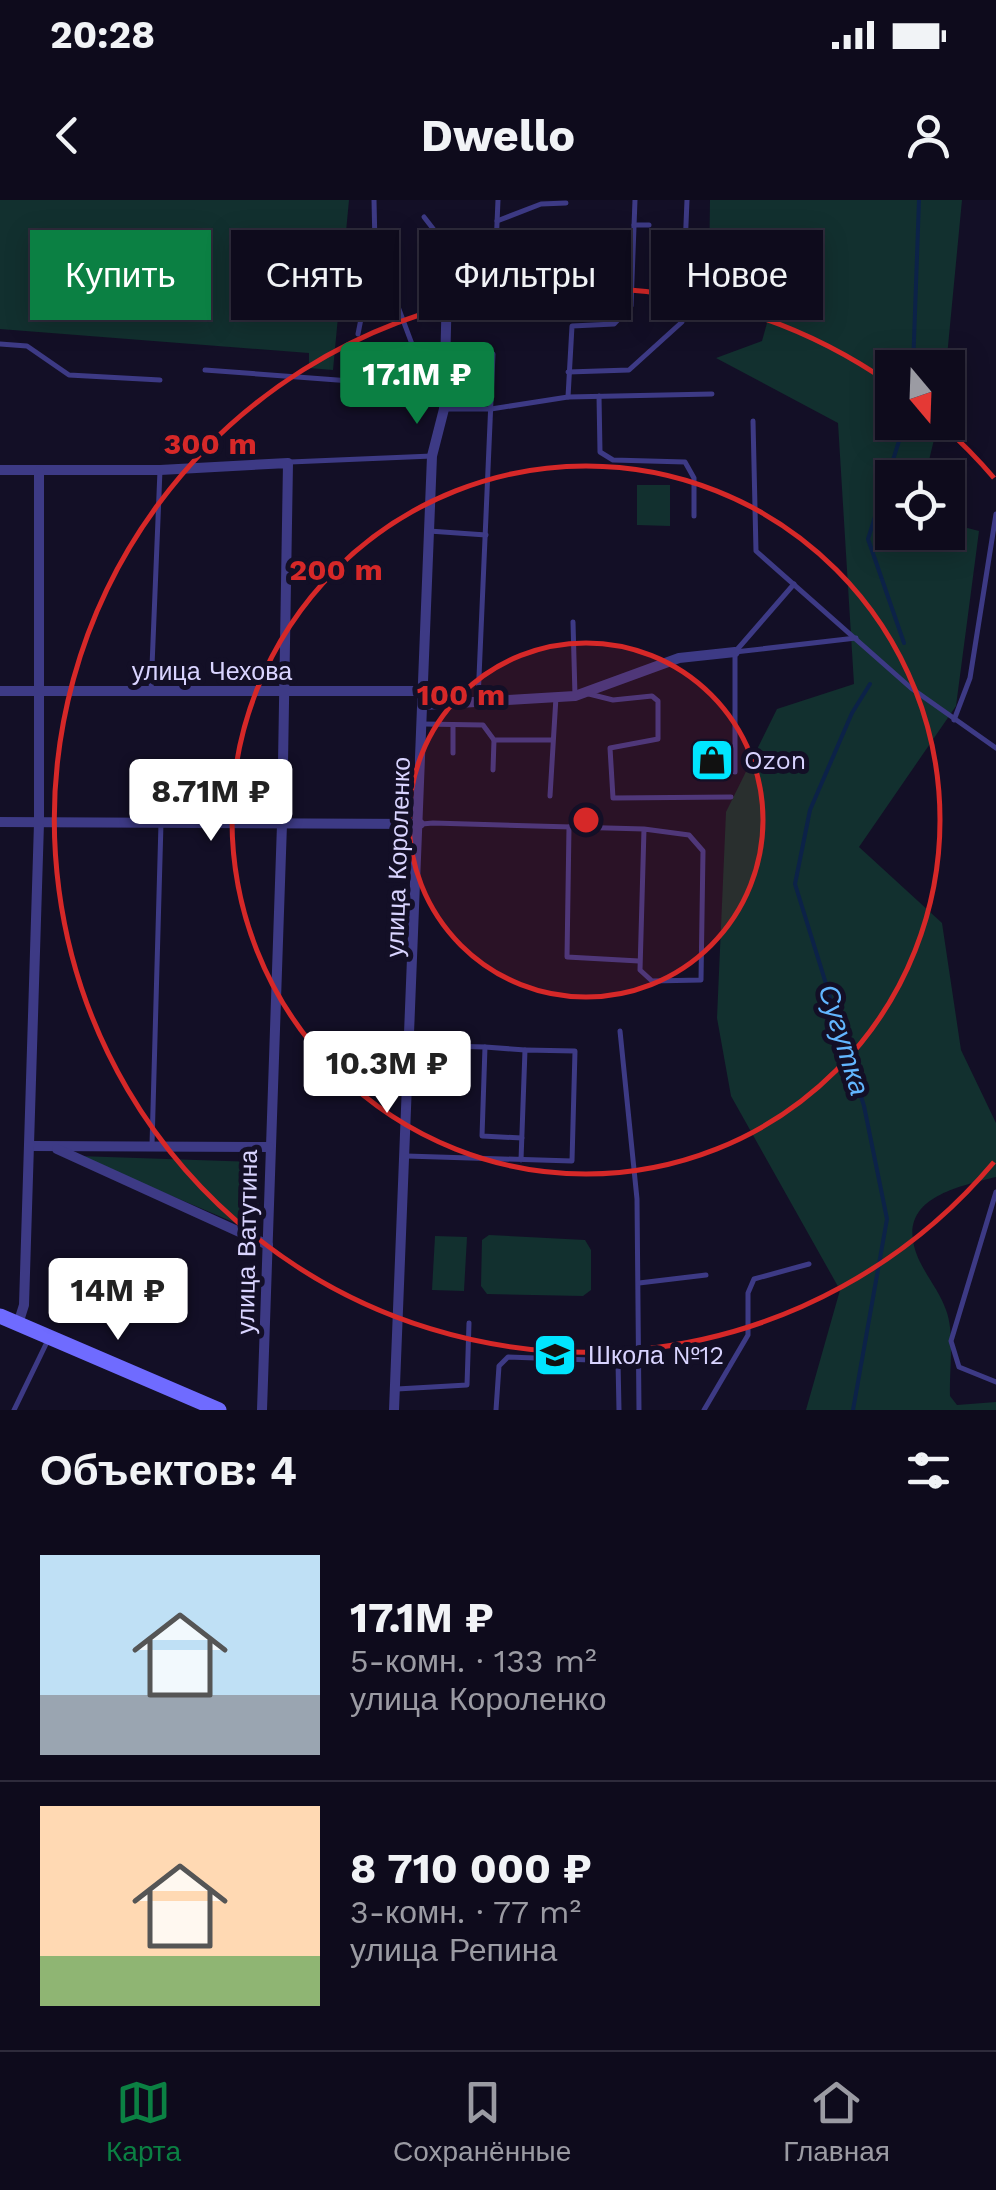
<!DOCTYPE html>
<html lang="ru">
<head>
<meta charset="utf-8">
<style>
  :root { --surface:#0e0b1c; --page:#1c1929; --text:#f1f3f6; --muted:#9b9ba3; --line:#2e2b3b; --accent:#0b8043 }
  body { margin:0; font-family:"Work Sans",sans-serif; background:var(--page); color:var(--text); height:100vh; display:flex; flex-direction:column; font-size:38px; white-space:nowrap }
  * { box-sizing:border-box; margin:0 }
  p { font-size:32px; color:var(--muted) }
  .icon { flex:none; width:55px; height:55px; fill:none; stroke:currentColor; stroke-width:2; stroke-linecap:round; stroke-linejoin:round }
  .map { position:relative; height:1210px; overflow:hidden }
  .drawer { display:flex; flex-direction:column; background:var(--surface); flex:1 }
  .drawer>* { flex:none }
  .guide { position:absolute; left:30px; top:30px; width:938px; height:90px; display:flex; gap:20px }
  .needle { width:65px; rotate:161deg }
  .controls { position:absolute; left:875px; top:150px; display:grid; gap:20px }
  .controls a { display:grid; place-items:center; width:90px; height:90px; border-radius:0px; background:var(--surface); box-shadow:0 5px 25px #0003,0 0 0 2px var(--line); font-size:50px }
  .price { position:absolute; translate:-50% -85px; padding:0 22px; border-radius:10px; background:#fff; color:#222; font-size:32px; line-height:65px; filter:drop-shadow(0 2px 5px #0008) }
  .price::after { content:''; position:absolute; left:50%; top:60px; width:30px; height:22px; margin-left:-15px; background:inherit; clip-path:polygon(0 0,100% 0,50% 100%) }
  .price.on { background:var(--accent); color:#fff }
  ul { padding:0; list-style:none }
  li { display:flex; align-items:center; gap:30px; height:250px; padding:0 40px }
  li+li { border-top:2px solid var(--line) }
  li span { display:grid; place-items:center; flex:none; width:280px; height:200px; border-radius:0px; color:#555 }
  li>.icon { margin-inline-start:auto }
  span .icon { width:120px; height:120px; fill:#fffc; stroke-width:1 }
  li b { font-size:42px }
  h2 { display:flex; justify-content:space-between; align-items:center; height:120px; padding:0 40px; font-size:42px }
  .pill { padding:0 35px; border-radius:0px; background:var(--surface); box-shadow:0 5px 25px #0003,0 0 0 2px var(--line); font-size:35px; line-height:90px }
  .pill.on { background:var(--accent); color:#fff }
  .status { display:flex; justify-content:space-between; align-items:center; height:70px; padding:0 50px; background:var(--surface); direction:ltr }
  .status svg { height:28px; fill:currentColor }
  header { display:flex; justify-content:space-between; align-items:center; height:130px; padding:0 40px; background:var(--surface); font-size:45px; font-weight:700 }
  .tabs { display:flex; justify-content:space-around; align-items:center; height:140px; border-top:2px solid var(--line); background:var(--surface); font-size:28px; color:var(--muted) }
  .tabs a { display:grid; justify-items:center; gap:5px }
  .tabs .on { color:var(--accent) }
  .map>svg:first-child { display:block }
</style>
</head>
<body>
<div class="status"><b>20:28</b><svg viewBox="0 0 49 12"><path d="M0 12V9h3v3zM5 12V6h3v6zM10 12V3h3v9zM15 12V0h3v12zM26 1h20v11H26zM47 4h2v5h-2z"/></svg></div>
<header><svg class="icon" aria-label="back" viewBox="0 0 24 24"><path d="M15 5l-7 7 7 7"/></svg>Dwello<svg class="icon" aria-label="person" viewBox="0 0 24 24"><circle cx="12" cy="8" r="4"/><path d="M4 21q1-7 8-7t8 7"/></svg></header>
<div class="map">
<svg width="996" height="1210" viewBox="0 0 996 1210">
  <rect width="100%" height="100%" fill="#130f26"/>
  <g fill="#12302f">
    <polygon points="0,0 349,0 333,170 309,168 309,153 0,129"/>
    <path d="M710 0H962L946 167 892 168V222L938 223 925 277 892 278V332H948V323L979 331 956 506 859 647 942 723 961 850 996 923V977C951 988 891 1001 920 1062 928 1078 940 1093 946 1110 955 1133 949 1171 950 1196L957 1205 996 1202V1210H806L840 1090 731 896 717 818 726 612 777 509 854 484 838 223 716 158 762 141 767 123 709 72Z"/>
    <polygon points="637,285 670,285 670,326 637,325"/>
    <polygon points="78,956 258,962 259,1033"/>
    <polygon points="489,1035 585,1040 591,1050 591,1090 583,1096 487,1094 481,1086 482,1040"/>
    <polygon points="435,1036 467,1037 464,1091 432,1090"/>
  </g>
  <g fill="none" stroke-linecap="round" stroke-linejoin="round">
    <g stroke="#0c2248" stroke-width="4">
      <polyline points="913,168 919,0"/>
      <polyline points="904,443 868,339 905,222"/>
      <polyline points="853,1210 887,1019 864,906 795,684 810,610 852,513 870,484"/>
    </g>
    <g stroke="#3d3a85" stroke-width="5">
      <polyline points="374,0 375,45 428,187"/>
      <polyline points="424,17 448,48 495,47"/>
      <polyline points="497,21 541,4 566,3"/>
      <polyline points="634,25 649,25"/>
      <polyline points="493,117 498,0"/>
      <polyline points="358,134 375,48"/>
      <polyline points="0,144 27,146 69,175 160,180"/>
      <polyline points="205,170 444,188"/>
      <polyline points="568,172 629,170 682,122 687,0"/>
      <polyline points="599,196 600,252 613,260 685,262 694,278 694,316"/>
      <polyline points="568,197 572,126 614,124 631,106 635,0"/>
      <polyline points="446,209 491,209 568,197 712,194"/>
      <polyline points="753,221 756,351 911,488 996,548"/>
      <polyline points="290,262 432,256"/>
      <polyline points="429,331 486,335"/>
      <polyline points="573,422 575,496"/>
      <polyline points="735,452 856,438"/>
      <polyline points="151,491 160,270"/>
      <polyline points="589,494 613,500 652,496 658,501 658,539 610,548 613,598 731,597"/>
      <polyline points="478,500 493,154"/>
      <polyline points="954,520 970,478 996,314"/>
      <polyline points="423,524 483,525 494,540 552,540"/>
      <polyline points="453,553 453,525"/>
      <polyline points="493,570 494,540"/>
      <polyline points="735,572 735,452 794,384"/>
      <polyline points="550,596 556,497"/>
      <polyline points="422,624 433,623 644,629 689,635 703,651 701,780 652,781 640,770 644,629"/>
      <polyline points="569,627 567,757 639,761"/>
      <polyline points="620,831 637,999 639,1210"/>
      <polyline points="410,845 485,847 482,936 522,938"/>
      <polyline points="485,847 525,850"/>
      <polyline points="152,945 161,623"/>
      <polyline points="406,956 572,961 575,851 525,850 521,960"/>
      <polyline points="996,992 951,1141 959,1167 996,1182"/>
      <polyline points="639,1083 706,1075"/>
      <polyline points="397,1189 467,1185 469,1123"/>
      <polyline points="14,1210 48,1140"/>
      <polyline points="496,1210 499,1166 508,1157 618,1161 619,1210"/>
      <polyline points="704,1210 748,1135 748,1093 754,1079 809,1064"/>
    </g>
    <g stroke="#3d3a85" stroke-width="10">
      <polyline points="0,270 160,270 288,263 282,624 262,1210"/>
      <polyline points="0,491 424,491"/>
      <polyline points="424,505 575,496 679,458 735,452"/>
      <polyline points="0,622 420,624"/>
      <polyline points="32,946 269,947"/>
      <polyline points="57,949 268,1045"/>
      <polyline points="18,1124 24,1105 39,623 39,271"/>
      <polyline points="394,1210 432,256 444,209 448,48"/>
    </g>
    <polyline stroke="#6f6bff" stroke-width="15" points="0,1116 219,1210"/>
  </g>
  <circle cx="586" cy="620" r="177" fill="#d62828" fill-opacity=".12"/>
  <g fill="none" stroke="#d62828" stroke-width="5">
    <circle cx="586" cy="620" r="177"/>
    <circle cx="586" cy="620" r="354"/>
    <path d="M994 962A532 532 0 1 1 891 184M942 225A532 532 0 0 1 994 278"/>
  </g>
  <defs>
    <g id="shop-square" transform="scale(2.25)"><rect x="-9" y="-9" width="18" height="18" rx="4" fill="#00e5ff" stroke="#130f26"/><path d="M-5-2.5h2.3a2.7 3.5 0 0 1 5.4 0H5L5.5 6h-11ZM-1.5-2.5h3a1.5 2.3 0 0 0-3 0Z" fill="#111"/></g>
    <g id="school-square" transform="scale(2.25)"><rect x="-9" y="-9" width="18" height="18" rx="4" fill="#00e5ff" stroke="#130f26"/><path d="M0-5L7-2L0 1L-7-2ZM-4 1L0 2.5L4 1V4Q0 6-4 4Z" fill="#111"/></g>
  </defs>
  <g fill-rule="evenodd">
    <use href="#shop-square" x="712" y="560"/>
    <use href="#school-square" x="555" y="1155"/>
  </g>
  <g text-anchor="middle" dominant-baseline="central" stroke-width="10" stroke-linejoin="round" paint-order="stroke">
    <g font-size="25" fill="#d9d4ff" stroke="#130f26">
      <text x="212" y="471">улица Чехова</text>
      <text transform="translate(398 657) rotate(-88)">улица Короленко</text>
      <text transform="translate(247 1042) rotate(-89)">улица Ватутина</text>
    </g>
    <g font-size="25" fill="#d9d4ff" stroke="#130f26" text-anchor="start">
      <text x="744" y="560">Ozon</text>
      <text x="588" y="1155">Школа №12</text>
    </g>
    <g font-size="28" font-style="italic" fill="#62b6ff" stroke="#130f26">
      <text transform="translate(844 840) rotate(73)">Сугутка</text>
    </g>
  </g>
  <circle cx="586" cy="620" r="15" fill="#d62828" stroke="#130f26" stroke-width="5"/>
  <g font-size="30" text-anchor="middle" font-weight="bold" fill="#d62828" stroke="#130f26" stroke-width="10" stroke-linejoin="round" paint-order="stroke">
    <text x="210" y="254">300 m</text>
    <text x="336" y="380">200 m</text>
    <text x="461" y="505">100 m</text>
  </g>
</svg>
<div class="controls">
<a><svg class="needle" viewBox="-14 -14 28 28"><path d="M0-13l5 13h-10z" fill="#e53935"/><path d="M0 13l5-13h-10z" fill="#9b9ba3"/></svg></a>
<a><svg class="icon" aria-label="locate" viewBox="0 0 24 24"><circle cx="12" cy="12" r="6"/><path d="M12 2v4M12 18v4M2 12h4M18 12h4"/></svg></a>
</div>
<b class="price on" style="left:417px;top:227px">17.1M ₽</b>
<b class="price" style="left:211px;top:644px">8.71M ₽</b>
<b class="price" style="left:387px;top:916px">10.3M ₽</b>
<b class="price" style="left:118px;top:1143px">14M ₽</b>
<div class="guide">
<a class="pill on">Купить</a>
<a class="pill">Снять</a>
<a class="pill">Фильтры</a>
<a class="pill">Новое</a>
</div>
</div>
<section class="drawer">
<h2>Объектов: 4<svg class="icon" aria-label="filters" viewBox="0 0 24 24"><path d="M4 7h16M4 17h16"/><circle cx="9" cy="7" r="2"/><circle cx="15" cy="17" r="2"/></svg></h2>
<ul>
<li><span style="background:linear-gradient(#bfe0f5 70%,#9aa5b1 0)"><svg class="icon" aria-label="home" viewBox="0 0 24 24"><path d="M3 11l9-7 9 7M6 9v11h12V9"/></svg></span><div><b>17.1M ₽</b><p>5-комн. · 133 m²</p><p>улица Короленко</p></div></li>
<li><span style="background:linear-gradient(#ffd9b3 75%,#8fb573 0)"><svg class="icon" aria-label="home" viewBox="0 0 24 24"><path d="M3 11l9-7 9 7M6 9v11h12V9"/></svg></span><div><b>8 710 000 ₽</b><p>3-комн. · 77 m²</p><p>улица Репина</p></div></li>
</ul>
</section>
<nav class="tabs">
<a class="on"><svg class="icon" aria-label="map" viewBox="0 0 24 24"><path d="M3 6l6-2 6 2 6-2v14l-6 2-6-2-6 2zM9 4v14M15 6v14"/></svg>Карта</a>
<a><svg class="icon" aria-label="saved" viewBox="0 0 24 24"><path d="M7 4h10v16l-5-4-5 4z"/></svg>Сохранённые</a>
<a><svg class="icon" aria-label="home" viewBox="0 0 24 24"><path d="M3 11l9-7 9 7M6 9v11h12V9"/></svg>Главная</a>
</nav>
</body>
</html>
